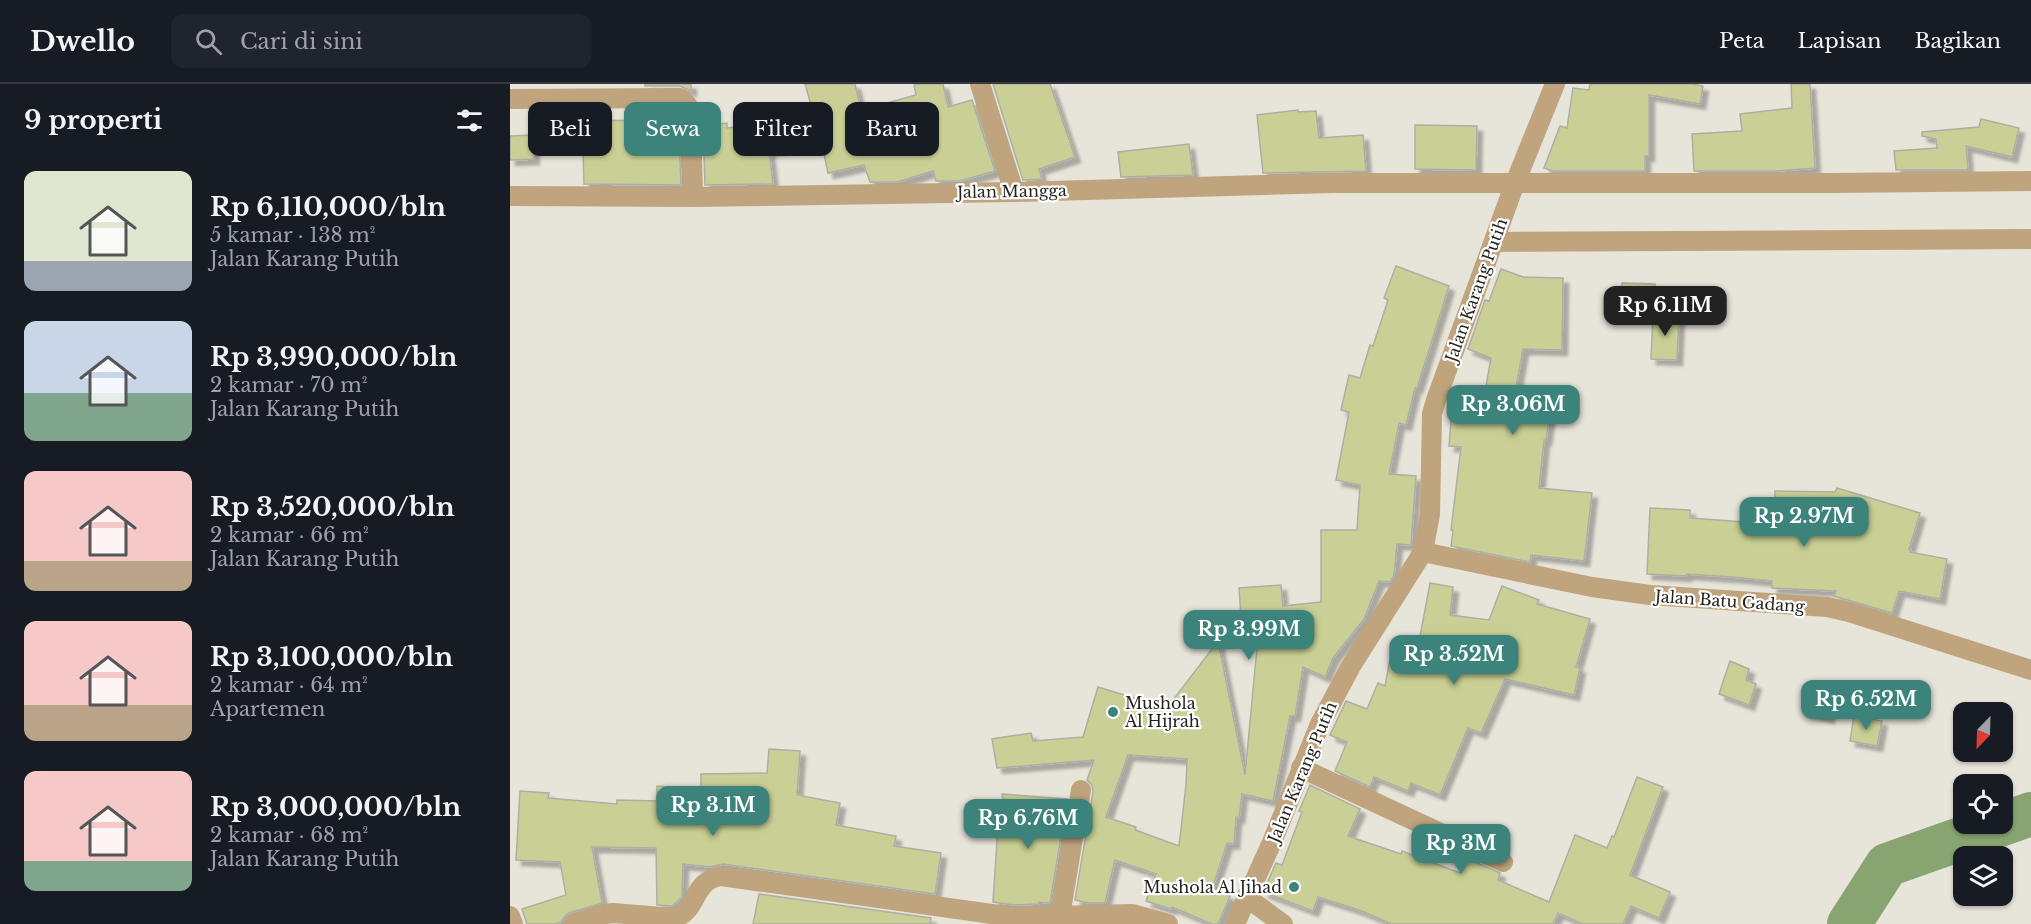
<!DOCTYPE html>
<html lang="id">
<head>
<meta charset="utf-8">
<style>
  :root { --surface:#171b24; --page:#20242c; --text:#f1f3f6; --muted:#9ea1a6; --line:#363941; --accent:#3c837c }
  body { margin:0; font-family:"Libre Baskerville",serif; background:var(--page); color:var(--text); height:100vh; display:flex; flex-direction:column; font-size:22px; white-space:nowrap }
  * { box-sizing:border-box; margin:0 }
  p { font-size:20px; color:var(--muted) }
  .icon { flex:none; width:33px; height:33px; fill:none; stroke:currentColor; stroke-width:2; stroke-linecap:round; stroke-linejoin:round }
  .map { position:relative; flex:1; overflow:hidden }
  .side { display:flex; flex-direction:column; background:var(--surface); width:510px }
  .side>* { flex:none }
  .banner { position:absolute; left:18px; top:18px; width:570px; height:54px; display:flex; gap:12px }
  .needle { width:39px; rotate:203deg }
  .fabs { position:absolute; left:1443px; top:618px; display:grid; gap:12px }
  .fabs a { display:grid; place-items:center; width:60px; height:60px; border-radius:12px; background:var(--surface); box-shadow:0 2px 4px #0004; font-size:30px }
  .price { position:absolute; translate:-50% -51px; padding:0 14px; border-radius:12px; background:var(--accent); color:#fff; font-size:20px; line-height:39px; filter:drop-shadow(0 2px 3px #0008) }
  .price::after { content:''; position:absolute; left:50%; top:36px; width:18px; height:14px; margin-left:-9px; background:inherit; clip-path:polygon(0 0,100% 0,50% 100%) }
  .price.active { background:#222; color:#fff }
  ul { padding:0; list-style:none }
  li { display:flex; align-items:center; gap:18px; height:150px; padding:0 24px }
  li span { display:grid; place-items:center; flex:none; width:168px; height:120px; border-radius:12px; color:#555 }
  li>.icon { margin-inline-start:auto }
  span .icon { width:72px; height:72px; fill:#fffc; stroke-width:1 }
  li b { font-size:26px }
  h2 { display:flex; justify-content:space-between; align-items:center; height:72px; padding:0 24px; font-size:26px }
  .chip { padding:0 21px; border-radius:12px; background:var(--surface); box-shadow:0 2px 4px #0004; font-size:21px; line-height:54px }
  .chip.active { background:var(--accent); color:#fff }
  header { display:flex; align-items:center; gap:36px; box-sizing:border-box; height:84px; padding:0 30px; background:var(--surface); border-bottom:2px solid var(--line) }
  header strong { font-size:28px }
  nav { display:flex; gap:33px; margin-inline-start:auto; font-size:21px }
  .search { width:420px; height:54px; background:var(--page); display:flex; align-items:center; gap:15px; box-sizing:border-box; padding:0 21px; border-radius:12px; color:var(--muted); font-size:22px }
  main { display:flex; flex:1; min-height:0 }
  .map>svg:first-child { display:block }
</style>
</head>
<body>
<header>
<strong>Dwello</strong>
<div class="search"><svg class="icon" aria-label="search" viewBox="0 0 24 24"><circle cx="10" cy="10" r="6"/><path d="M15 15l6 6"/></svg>Cari di sini</div>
<nav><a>Peta</a><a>Lapisan</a><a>Bagikan</a></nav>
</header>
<main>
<section class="side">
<h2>9 properti<svg class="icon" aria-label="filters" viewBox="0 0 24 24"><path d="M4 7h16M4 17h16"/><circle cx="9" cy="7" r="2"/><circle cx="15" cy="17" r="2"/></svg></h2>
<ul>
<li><span style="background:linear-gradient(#dfe7d0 75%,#9aa5b1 0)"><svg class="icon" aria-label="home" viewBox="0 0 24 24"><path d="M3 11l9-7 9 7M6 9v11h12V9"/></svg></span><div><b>Rp 6,110,000/bln</b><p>5 kamar · 138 m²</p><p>Jalan Karang Putih</p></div></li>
<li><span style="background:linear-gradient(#c9d6e8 60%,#7fa58c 0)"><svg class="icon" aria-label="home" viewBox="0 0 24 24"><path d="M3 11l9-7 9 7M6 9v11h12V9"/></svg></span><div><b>Rp 3,990,000/bln</b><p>2 kamar · 70 m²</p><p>Jalan Karang Putih</p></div></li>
<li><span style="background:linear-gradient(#f6c9c9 75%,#b9a48a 0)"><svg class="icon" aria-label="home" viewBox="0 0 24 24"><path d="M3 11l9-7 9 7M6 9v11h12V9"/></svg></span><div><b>Rp 3,520,000/bln</b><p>2 kamar · 66 m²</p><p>Jalan Karang Putih</p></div></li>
<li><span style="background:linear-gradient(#f6c9c9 70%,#b9a48a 0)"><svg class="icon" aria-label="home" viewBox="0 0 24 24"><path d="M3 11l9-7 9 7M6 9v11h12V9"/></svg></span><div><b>Rp 3,100,000/bln</b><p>2 kamar · 64 m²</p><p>Apartemen</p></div></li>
<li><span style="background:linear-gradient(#f6c9c9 75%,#7fa58c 0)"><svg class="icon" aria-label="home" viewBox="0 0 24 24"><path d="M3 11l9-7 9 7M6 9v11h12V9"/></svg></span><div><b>Rp 3,000,000/bln</b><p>2 kamar · 68 m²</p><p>Jalan Karang Putih</p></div></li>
</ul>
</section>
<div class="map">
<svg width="1521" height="840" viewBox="0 0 1521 840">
  <defs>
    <filter id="shadow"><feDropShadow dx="5.5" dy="5.5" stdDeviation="1.5" flood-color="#0004"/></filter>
  </defs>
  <rect width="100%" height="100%" fill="#e7e4da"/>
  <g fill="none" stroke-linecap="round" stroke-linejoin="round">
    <polyline stroke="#88a471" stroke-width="44" points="1339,840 1377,781 1521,730"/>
  </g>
  <g fill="#cad095" stroke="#adafa5" stroke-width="1.5" fill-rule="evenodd" filter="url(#shadow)">
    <polygon points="135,0 181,0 181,7 170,2 135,2"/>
    <polygon points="295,0 345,0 351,26 406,11 404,0 433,0 438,23 462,16 485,87 450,97 426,97 423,87 387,98 360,98 354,81 318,89 311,56 259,67 263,100 195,101 193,42 217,39 217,44 260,39 260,37 303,28"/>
    <polygon points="483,0 540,0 565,73 529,85 532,95 513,96"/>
    <polygon points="1080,0 1182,0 1193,2 1190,20 1139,11 1139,72 1135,72 1135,87 1043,87 1034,84 1050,42 1057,44 1063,4 1079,6"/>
    <polygon points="1281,0 1300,0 1305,84 1266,87 1184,87 1182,50 1232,47 1230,30 1282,24"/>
    <polygon points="135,26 166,26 168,29 171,101 74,100 72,37 135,36"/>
    <polygon points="788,26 788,28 806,27 809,54 853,51 856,87 753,89 747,31"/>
    <polygon points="1471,35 1509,44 1502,73 1456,62 1458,86 1386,86 1384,67 1427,64 1426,55 1412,52 1412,48 1469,43"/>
    <polygon points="905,41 967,42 966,86 905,85"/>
    <polygon points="23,51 24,75 0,76 0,52"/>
    <polygon points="679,60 683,91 611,93 608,68"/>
    <path d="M886 182 939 202 907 304H905L896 341 889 339 879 390 906 392 901 461 887 460 884 491 880 498 869 497 854 535 823 574 815 593 793 583 785 632H780L763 717 732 710 729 734 726 733 724 760 717 759 702 805 720 812 708 840H702L662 823 661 825 636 817 646 790 605 776 595 819H579L565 816 583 708 582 701 577 696 584 676 487 684 482 655 521 649 523 657 573 653 588 603 657 624 708 557 735 691 750 532 731 533 729 504 771 501 773 522 811 518V446H847L850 401 826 396 839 328 831 326 839 291 850 294 860 261 863 262 878 216 874 214ZM618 671 677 675 676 701 669 762 625 746 626 743 596 733Z"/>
    <polygon points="991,185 1013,193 1053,194 1052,266 1013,265 1005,309 1042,315 1036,356 1034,356 1029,404 1082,409 1074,477 1021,471 1020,478 941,462 943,447 941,446 951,363 939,362 943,311 974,313 981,274 958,265 975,216 979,217"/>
    <polygon points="1112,199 1145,200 1144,219 1111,219"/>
    <polygon points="1143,230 1169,231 1167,276 1141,275"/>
    <polygon points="1327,404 1410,429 1399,465 1401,465 1400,468 1437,475 1430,515 1389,507 1382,529 1324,512 1326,507 1262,504 1262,497 1222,493 1177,490 1176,492 1137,490 1140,424 1180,426 1180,434 1264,440 1265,407 1325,408"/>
    <polygon points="920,499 943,503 940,531 979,536 992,502 1029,516 1027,520 1080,535 1066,583 1070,584 1064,611 995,595 971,649 958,644 930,711 901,699 898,707 864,693 860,703 825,687 837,658 820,651 836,617 857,625 868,599 875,602 883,559 908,563"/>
    <polygon points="1220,577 1239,585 1236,596 1246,600 1239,621 1209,610"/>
    <polygon points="1304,610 1321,614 1319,634 1299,629"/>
    <polygon points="1344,632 1372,637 1367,662 1340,657"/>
    <polygon points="259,665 290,667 287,711 330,719 326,741 386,752 384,762 431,769 425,810 213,780 200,783 173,780 172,813 162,822 147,821 146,764 82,763 92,819 59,829 54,833 51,838 44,840 17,840 12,825 56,811 50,778 6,776 10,707 39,709 38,714 107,720 107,716 147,717 147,702 191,705 191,690 257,689"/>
    <polygon points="1127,693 1153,703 1120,791 1160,808 1149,834 1121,822 1113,840 1073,840 1048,829 1043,840 882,840 849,826 808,813 803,827 753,808 766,779 772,781 792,728 789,727 800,701 850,725 838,752 891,770 892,767 950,789 956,774 990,789 988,796 1039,818 1065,751 1097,764 1102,752 1104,753"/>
    <polygon points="492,710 557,715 540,819 529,818 529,820 504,821 483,818 488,741 497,742"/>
    <polygon points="249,810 421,834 420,840 243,840"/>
  </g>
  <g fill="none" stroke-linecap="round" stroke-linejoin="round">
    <g stroke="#bfa47d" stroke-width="20">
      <polyline points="470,0 504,108"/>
      <path d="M0 15 169 14C178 19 180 24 181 33L183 113"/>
      <polyline points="0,112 183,113 504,108 823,99 1323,99 1521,97"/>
      <polyline points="984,158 1521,155"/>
      <polyline points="913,468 1082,503 1140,511 1317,523 1339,528 1521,586"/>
      <polyline points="791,684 993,778"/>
      <polyline points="736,813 773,840"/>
      <polyline points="0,832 3,840"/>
      <polyline points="550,832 571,706"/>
      <path d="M63 840 90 831 103 829 164 834C189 827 181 797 211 792L503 833 622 830 658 840"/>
      <polyline points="725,840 762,758 810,640 841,582 913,468 920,430 922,330 926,316 1005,99 1045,0"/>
    </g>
  </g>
  <g fill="#3c837c" stroke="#fff" stroke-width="2">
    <circle cx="603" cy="628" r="6"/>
    <circle cx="784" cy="803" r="6"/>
  </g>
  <g text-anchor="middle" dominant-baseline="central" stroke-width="4.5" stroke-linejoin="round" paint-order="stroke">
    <g font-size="16" fill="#24231f" stroke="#fff">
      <text transform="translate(502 107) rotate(-1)">Jalan Mangga</text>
      <text transform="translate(966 206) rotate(-70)">Jalan Karang Putih</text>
      <text transform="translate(1220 517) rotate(4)">Jalan Batu Gadang</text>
      <text transform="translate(792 688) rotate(-67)">Jalan Karang Putih</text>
    </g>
    <g font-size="16" fill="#24231f" stroke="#fff" text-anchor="start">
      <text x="615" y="619">Mushola<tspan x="615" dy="18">Al Hijrah</tspan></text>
      <text x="772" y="803" text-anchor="end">Mushola Al Jihad</text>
    </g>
  </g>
</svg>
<div class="fabs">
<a><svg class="needle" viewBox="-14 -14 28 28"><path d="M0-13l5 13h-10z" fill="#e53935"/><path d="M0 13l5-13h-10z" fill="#9ea1a6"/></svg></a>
<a><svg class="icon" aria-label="locate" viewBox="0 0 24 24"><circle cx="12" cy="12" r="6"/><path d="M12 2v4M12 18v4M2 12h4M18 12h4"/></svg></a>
<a><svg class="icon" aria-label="layers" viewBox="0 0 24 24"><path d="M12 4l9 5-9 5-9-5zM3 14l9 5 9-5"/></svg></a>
</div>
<b class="price active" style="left:1155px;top:253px">Rp 6.11M</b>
<b class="price" style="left:1003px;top:352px">Rp 3.06M</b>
<b class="price" style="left:1294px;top:464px">Rp 2.97M</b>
<b class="price" style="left:739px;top:577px">Rp 3.99M</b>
<b class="price" style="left:944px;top:602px">Rp 3.52M</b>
<b class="price" style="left:1356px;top:647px">Rp 6.52M</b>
<b class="price" style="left:203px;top:753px">Rp 3.1M</b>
<b class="price" style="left:518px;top:766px">Rp 6.76M</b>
<b class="price" style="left:951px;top:791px">Rp 3M</b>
<div class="banner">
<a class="chip">Beli</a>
<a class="chip active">Sewa</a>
<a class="chip">Filter</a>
<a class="chip">Baru</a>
</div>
</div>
</main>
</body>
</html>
